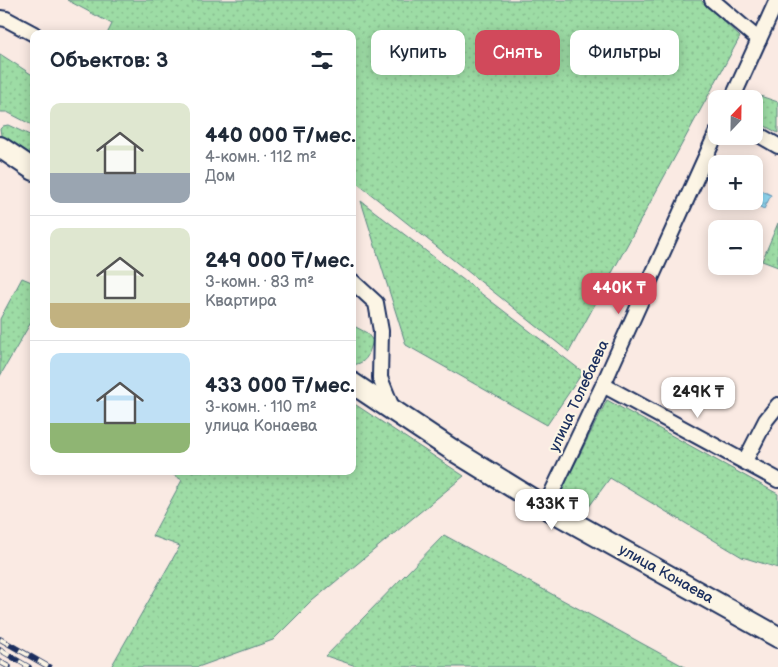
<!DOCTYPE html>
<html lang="ru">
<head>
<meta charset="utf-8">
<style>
  :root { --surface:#fff; --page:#f6f6f7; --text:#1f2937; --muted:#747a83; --line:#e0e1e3; --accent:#d1495b }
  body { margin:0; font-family:"Balsamiq Sans",sans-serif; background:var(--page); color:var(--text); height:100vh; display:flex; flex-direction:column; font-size:19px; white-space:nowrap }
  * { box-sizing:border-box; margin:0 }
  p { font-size:16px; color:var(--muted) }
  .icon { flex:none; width:28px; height:28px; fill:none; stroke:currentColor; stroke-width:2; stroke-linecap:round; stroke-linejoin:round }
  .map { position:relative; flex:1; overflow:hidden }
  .side { position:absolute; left:30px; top:30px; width:326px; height:445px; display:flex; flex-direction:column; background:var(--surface); border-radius:10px; box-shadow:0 2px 12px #0003 }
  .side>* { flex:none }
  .banner { position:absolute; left:371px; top:30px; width:331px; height:45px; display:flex; gap:10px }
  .needle { width:32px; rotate:22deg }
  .fabs { position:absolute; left:708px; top:90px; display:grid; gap:10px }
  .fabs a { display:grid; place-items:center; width:55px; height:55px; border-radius:10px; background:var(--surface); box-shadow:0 2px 12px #0003; font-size:25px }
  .price { position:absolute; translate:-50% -42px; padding:0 11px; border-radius:10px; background:#fff; color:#222; font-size:16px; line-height:32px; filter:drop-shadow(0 1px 2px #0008) }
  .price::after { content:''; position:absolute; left:50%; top:30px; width:15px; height:11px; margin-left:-8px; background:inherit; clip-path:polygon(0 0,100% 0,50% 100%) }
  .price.on { background:var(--accent); color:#fff }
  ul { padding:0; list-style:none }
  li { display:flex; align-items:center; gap:15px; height:125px; padding:0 20px }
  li+li { border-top:1px solid var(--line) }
  li span { display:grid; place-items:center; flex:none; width:140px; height:100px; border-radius:10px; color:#555 }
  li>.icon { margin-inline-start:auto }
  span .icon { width:60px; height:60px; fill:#fffc; stroke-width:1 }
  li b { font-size:21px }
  h2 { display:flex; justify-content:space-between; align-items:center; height:60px; padding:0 20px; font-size:21px }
  .chip { padding:0 18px; border-radius:10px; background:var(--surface); box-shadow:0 2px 12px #0003; font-size:18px; line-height:45px }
  .chip.on { background:var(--accent); color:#fff }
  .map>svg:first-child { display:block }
</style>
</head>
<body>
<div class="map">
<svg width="778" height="667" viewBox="0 0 778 667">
  <defs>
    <pattern id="grass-dots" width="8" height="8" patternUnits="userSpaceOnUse" patternTransform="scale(1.25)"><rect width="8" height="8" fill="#9ddca5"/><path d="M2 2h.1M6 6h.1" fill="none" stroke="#87bd90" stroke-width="1.8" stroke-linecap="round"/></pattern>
    <pattern id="water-waves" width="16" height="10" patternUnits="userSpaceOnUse" patternTransform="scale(1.25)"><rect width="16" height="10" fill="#90d8f2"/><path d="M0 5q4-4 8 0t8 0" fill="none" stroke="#7cbad2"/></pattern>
  </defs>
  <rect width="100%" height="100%" fill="#faeae3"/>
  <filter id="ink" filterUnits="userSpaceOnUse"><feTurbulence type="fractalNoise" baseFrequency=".02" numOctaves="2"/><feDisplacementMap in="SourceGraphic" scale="10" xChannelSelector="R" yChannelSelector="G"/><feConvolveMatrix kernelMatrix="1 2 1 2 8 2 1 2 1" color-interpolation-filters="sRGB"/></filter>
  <g filter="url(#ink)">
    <g fill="url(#grass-dots)" stroke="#5c8682">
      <polygon points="67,0 701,0 740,37 569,352 353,180 352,34 107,34 112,24"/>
      <polygon points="0,54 34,76 34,126 7,112 0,112"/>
      <polygon points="748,92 778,102 778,133 754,120 754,99 747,99"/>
      <polygon points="8,125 34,137 34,157 1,135 0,129 3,126"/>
      <polygon points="361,201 583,372 547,425 406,345"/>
      <polygon points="778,223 778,267 762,261"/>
      <polygon points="22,278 34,283 34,317 0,376 0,319"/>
      <path d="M352 325 367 333 373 341C368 355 368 362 353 365Z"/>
      <polygon points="607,400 778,494 778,568 742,557 610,478 583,515 557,500"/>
      <polygon points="353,403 464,476 312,601 273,640 198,667 111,667 180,546 152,536 182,480 167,471 352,471"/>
      <polygon points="444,535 685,667 359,667 326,656"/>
    </g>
    <polygon fill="url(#water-waves)" stroke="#6194b7" points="754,187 771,195 764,209 748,201 754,201"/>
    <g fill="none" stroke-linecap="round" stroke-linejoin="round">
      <g stroke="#1b2f5e" stroke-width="18">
        <g id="street">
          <polyline points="712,0 759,40"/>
          <polyline points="0,18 6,19 34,34"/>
          <polyline points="732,99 777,0"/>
          <polyline points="754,132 778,146"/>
          <polyline points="352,281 376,303 381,331 380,378 393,410"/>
          <polyline points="603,385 778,480"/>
          <polyline points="745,461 766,420 778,405"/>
          <polyline points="545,507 603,385 716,134"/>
        </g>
      </g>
      <g stroke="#1b2f5e" stroke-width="24">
        <g id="secondary">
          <polyline points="0,147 34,170"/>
          <polyline points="352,383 451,449 545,507 778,637"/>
        </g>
      </g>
      <use href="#street" stroke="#fcf5e5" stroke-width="14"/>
      <use href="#secondary" stroke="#fcf5e5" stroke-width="20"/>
      <g stroke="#1b2f5e" stroke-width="5.5">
        <g id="rail">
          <polyline points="0,639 49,667"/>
          <polyline points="0,650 29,667"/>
          <polyline points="0,662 9,667"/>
        </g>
      </g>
      <use href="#rail" stroke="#fcf5e5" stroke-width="4" stroke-dasharray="11" stroke-linecap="butt"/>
    </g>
  </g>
  <g text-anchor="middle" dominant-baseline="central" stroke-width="4.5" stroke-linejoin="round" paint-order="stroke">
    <g font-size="15" fill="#1b2f5e" stroke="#fcf5e5">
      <text transform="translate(579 396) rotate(-65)">улица Толебаева</text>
      <text transform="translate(666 574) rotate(29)">улица Конаева</text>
    </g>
  </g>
</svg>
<div class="fabs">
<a><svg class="needle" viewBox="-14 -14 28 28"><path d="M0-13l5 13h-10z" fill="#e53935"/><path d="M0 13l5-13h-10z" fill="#747a83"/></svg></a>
<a>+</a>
<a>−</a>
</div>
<b class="price on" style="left:619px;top:315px">440K ₸</b>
<b class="price" style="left:698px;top:419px">249K ₸</b>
<b class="price" style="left:552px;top:531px">433K ₸</b>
<div class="banner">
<a class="chip">Купить</a>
<a class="chip on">Снять</a>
<a class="chip">Фильтры</a>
</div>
<section class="side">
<h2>Объектов: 3<svg class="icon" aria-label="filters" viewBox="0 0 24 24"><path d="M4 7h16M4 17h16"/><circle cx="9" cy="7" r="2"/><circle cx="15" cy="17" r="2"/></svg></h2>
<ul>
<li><span style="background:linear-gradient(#dfe7d0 70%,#9aa5b1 0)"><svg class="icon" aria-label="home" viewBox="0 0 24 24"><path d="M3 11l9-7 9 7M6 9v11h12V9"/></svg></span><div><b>440 000 ₸/мес.</b><p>4-комн. · 112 m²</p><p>Дом</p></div></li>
<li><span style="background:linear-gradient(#dfe7d0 75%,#c2b280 0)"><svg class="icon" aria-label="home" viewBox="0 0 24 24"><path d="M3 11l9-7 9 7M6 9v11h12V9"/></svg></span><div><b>249 000 ₸/мес.</b><p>3-комн. · 83 m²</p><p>Квартира</p></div></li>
<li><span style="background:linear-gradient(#bfe0f5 70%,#8fb573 0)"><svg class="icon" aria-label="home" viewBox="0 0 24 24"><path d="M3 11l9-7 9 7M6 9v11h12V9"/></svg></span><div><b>433 000 ₸/мес.</b><p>3-комн. · 110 m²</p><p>улица Конаева</p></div></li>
</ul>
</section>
</div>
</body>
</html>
